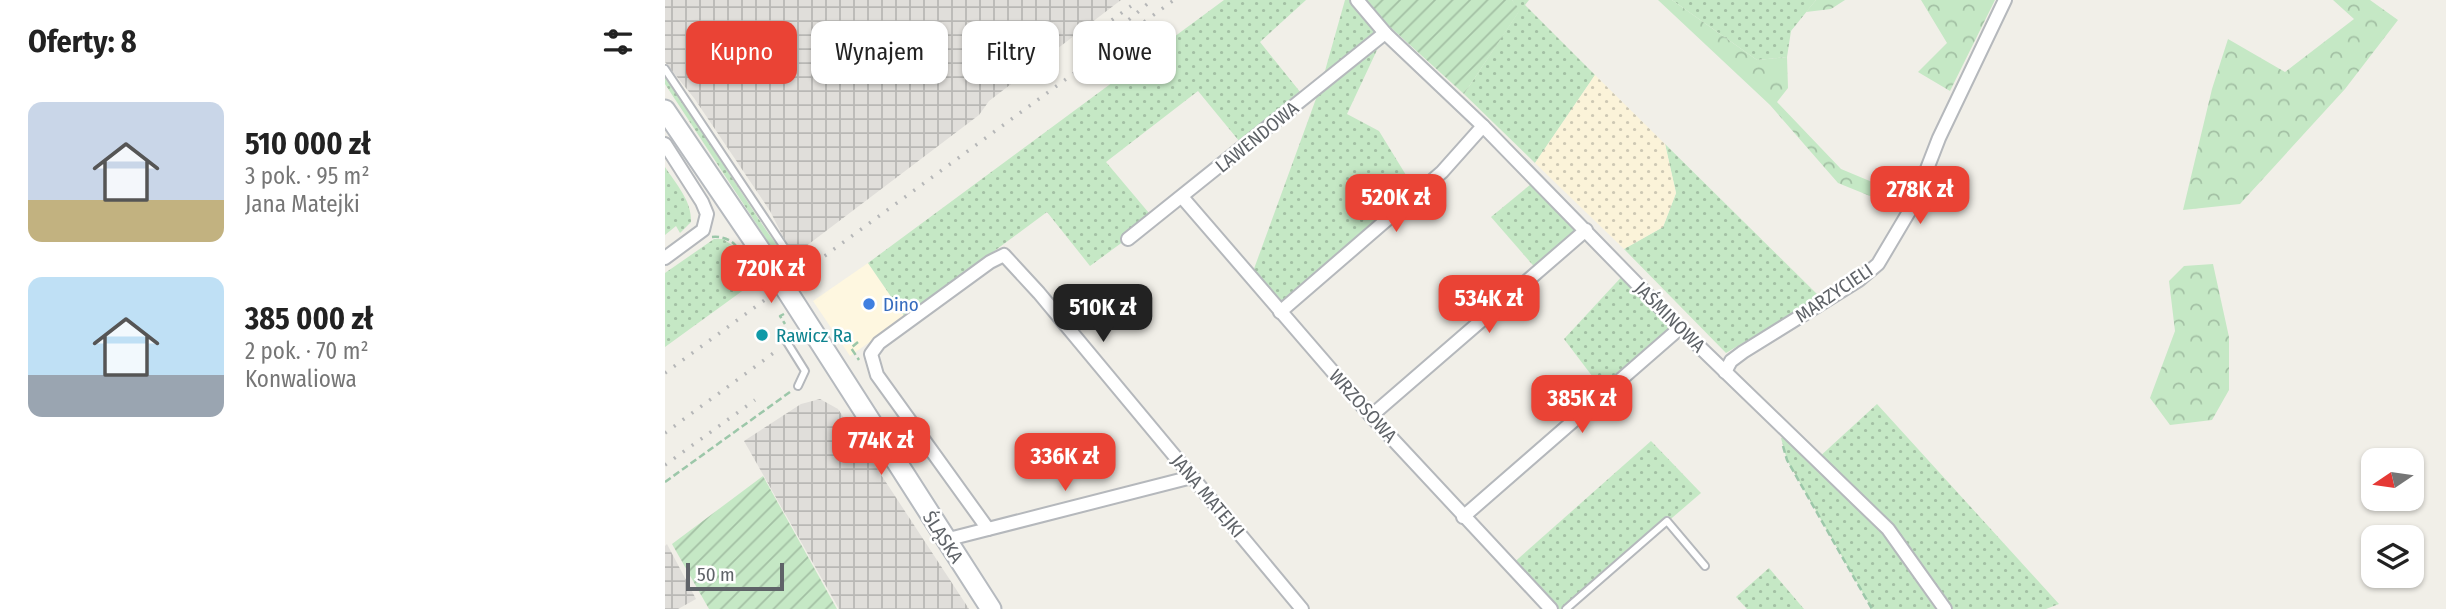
<!DOCTYPE html>
<html lang="pl">
<head>
<meta charset="utf-8">
<style>
  :root { --surface:#fff; --page:#f6f6f6; --text:#222; --muted:#767676; --accent:#ea4335 }
  body { margin:0; font-family:"Fira Sans Condensed",sans-serif; background:var(--page); color:var(--text); height:100vh; display:flex; flex-direction:column; font-size:26px; white-space:nowrap }
  * { box-sizing:border-box; margin:0 }
  p { font-size:23px; color:var(--muted) }
  .icon { flex:none; width:38px; height:38px; fill:none; stroke:currentColor; stroke-width:2; stroke-linecap:round; stroke-linejoin:round }
  .map { position:relative; flex:1; overflow:hidden }
  .side { display:flex; flex-direction:column; background:var(--surface); width:665px }
  .side>* { flex:none }
  .banner { position:absolute; left:21px; top:21px; width:665px; height:63px; display:flex; gap:14px }
  .needle { width:46px; rotate:257deg }
  .fabs { position:absolute; left:1696px; top:448px; display:grid; gap:14px }
  .fabs a { display:grid; place-items:center; width:63px; height:63px; border-radius:14px; background:var(--surface); box-shadow:0 2px 5px #0004; font-size:35px }
  .scale { position:absolute; left:21px; bottom:18px; width:98px; box-sizing:border-box; padding-left:7px; border:4px solid #5f6368; border-top:0; font-size:19px; line-height:24px; white-space:nowrap; color:#5f6368; -webkit-text-stroke:5px #fff; paint-order:stroke }
  .price { position:absolute; translate:-50% -60px; padding:0 16px; border-radius:14px; background:var(--accent); color:#fff; font-size:23px; line-height:46px; filter:drop-shadow(0 2px 4px #0008) }
  .price::after { content:''; position:absolute; left:50%; top:42px; width:21px; height:16px; margin-left:-10px; background:inherit; clip-path:polygon(0 0,100% 0,50% 100%) }
  .price.active { background:#222; color:#fff }
  ul { padding:0; list-style:none }
  li { display:flex; align-items:center; gap:21px; height:175px; padding:0 28px }
  li span { display:grid; place-items:center; flex:none; width:196px; height:140px; border-radius:14px; color:#555 }
  li>.icon { margin-inline-start:auto }
  span .icon { width:84px; height:84px; fill:#fffc; stroke-width:1 }
  li b { font-size:30px }
  h2 { display:flex; justify-content:space-between; align-items:center; height:84px; padding:0 28px; font-size:30px }
  .pill { padding:0 24px; border-radius:14px; background:var(--surface); box-shadow:0 2px 5px #0004; font-size:24px; line-height:63px }
  .pill.active { background:var(--accent); color:#fff }
  main { display:flex; flex:1; min-height:0 }
  .map>svg:first-child { display:block }
</style>
</head>
<body>
<main>
<section class="side">
<h2>Oferty: 8<svg class="icon" aria-label="filters" viewBox="0 0 24 24"><path d="M4 7h16M4 17h16"/><circle cx="9" cy="7" r="2"/><circle cx="15" cy="17" r="2"/></svg></h2>
<ul>
<li><span style="background:linear-gradient(#c9d6e8 70%,#c2b280 0)"><svg class="icon" aria-label="home" viewBox="0 0 24 24"><path d="M3 11l9-7 9 7M6 9v11h12V9"/></svg></span><div><b>510 000 zł</b><p>3 pok. · 95 m²</p><p>Jana Matejki</p></div></li>
<li><span style="background:linear-gradient(#bfe0f5 70%,#9aa5b1 0)"><svg class="icon" aria-label="home" viewBox="0 0 24 24"><path d="M3 11l9-7 9 7M6 9v11h12V9"/></svg></span><div><b>385 000 zł</b><p>2 pok. · 70 m²</p><p>Konwaliowa</p></div></li>
</ul>
</section>
<div class="map">
<svg width="1781" height="609" viewBox="0 0 1781 609">
  <defs>
    <pattern id="industrial-grid" width="8" height="8" patternUnits="userSpaceOnUse" patternTransform="scale(1.75)"><rect width="8" height="8" fill="#e0deda"/><path d="M0 4h8M4 0v8" fill="none" stroke="#b9b8b5"/></pattern>
    <pattern id="grass-dots" width="8" height="8" patternUnits="userSpaceOnUse" patternTransform="scale(1.75)"><rect width="8" height="8" fill="#c5e8c5"/><path d="M2 2h.1M6 6h.1" fill="none" stroke="#a3c0a4" stroke-width="1.8" stroke-linecap="round"/></pattern>
    <pattern id="forest-crowns" width="20" height="18" patternUnits="userSpaceOnUse" patternTransform="scale(1.75)"><rect width="20" height="18" fill="#c5e8c5"/><path d="M2 6a3 3 0 1 1 6 0M12 15a3 3 0 1 1 6 0" fill="none" stroke="#a3c0a4"/></pattern>
    <pattern id="sand-dots" width="8" height="8" patternUnits="userSpaceOnUse" patternTransform="scale(1.75)"><rect width="8" height="8" fill="#fbf3d9"/><path d="M2 2h.1M6 6h.1" fill="none" stroke="#cec8b4" stroke-width="1.8" stroke-linecap="round"/></pattern>
    <pattern id="garden-furrows" width="10" height="10" patternUnits="userSpaceOnUse" patternTransform="scale(1.75)"><rect width="10" height="10" fill="#c5e8c5"/><path d="M-1 1l2-2M0 10L10 0M9 11l2-2" fill="none" stroke="#a3c0a4"/></pattern>
  </defs>
  <rect width="100%" height="100%" fill="#f1efe8"/>
  <polygon fill="#fef7e0" points="203,263 240,317 185,356 148,301"/>
  <g fill="url(#industrial-grid)">
    <polygon points="0,0 456,0 324,101 314,115 128,256 105,211 29,98 0,62"/>
    <polygon points="155,399 173,409 304,609 174,609 79,441 136,404"/>
    <polygon points="2,544 31,599 13,609 0,609 0,546"/>
  </g>
  <g fill="url(#grass-dots)">
    <polygon points="559,0 641,0 595,42 640,98 579,147 533,91 441,162 489,219 425,266 382,212 240,317 203,263"/>
    <polygon points="680,0 692,0 720,33 682,114 714,131 752,193 615,312 586,277 656,85"/>
    <polygon points="847,0 864,0 860,5 930,75 870,163 799,94 854,11"/>
    <polygon points="1007,0 1151,0 1126,31 1122,57 1092,60"/>
    <polygon points="0,75 101,230 117,252 124,247 128,256 119,266 0,84"/>
    <polygon points="1000,144 1155,297 1061,353 959,249 998,227 1011,193"/>
    <path d="M0 167C11 184 27 201 26 222L15 233 11 226 0 235Z"/>
    <polygon points="871,180 921,230 873,271 826,217"/>
    <polygon points="49,239 58,239 70,247 69,255 91,281 0,347 0,273"/>
    <polygon points="961,272 1015,328 940,393 899,339"/>
    <polygon points="1212,404 1394,604 1381,609 1207,609 1122,460 1116,438 1125,434 1152,459"/>
    <polygon points="986,441 1036,493 901,609 886,609 845,566"/>
    <polygon points="1104,568 1139,609 1082,609 1071,597"/>
  </g>
  <g fill="url(#forest-crowns)">
    <polygon points="993,0 1007,0 1092,60 1122,57 1123,88 1112,102 1176,169 1243,197 1237,209 1173,183 1105,105"/>
    <polygon points="1151,0 1180,0 1166,9 1141,12"/>
    <polygon points="1256,0 1330,0 1285,91 1253,72 1282,43"/>
    <polygon points="1668,0 1705,0 1733,20 1680,89 1575,204 1518,210 1547,89 1563,39 1620,72 1689,19"/>
    <polygon points="1548,264 1564,337 1564,390 1547,420 1505,425 1485,398 1510,331 1504,281 1519,266"/>
  </g>
  <polygon fill="url(#sand-dots)" points="930,75 1000,144 1011,193 998,227 959,249 870,163"/>
  <g fill="url(#garden-furrows)">
    <polygon points="700,0 847,0 855,10 799,94 724,26"/>
    <polygon points="98,476 172,609 44,609 7,544"/>
  </g>
  <g fill="none" stroke-linecap="round" stroke-linejoin="round">
    <g stroke="#b5b8bc" stroke-width="10">
      <g id="lane">
        <polyline points="0,69 119,247"/>
        <polyline points="120,339 140,371 133,386"/>
        <polyline points="901,609 1002,521 1040,566"/>
      </g>
    </g>
    <g stroke="#b5b8bc" stroke-width="16">
      <g id="street">
        <polyline points="692,0 720,33 818,126 1015,328 1223,529 1280,609"/>
        <polyline points="0,144 37,202 42,214 38,230 0,258"/>
        <polyline points="517,197 706,416 886,609"/>
        <polyline points="463,239 720,33"/>
        <polyline points="615,312 777,172 818,126"/>
        <polyline points="1060,372 1066,361 1078,352 1194,280 1213,264 1248,205 1274,138 1340,0"/>
        <polyline points="706,416 921,230"/>
        <polyline points="798,517 1015,328"/>
        <polyline points="323,529 212,375 206,354 214,343 325,262 339,255 374,293 637,609"/>
        <polyline points="280,540 527,477"/>
      </g>
    </g>
    <g stroke="#b6babf" stroke-width="23">
      <polyline id="secondary" points="0,110 106,266 326,609"/>
    </g>
    <g stroke="#9cc7a9" stroke-width="2.5" stroke-dasharray="7 3.5" stroke-linecap="butt">
      <path d="M47 237C58 236 68 240 74 250L72 256C78 264 86 269 91 279L95 276"/>
      <polyline points="119,314 115,316 120,324"/>
      <polyline points="193,342 186,348 194,360"/>
      <polyline points="1118,446 1122,460 1207,609"/>
      <polyline points="0,482 125,392"/>
    </g>
    <use href="#lane" stroke="#fff" stroke-width="6"/>
    <use href="#street" stroke="#fff" stroke-width="12"/>
    <use href="#secondary" stroke="#fff" stroke-width="19"/>
    <g stroke="#b6b7b8" stroke-width="3.5" stroke-dasharray="2 9" stroke-linecap="butt">
      <polyline points="429,33 466,6"/>
      <polyline points="447,34 487,0"/>
      <polyline points="0,373 509,0"/>
      <polyline points="0,433 114,349"/>
      <polyline points="0,465 90,400"/>
    </g>
  </g>
  <circle fill="#3f7fe0" stroke="#fff" stroke-width="2.5" cx="204" cy="304" r="7"/>
  <circle fill="#0f9aa8" stroke="#fff" stroke-width="2.5" cx="97" cy="335" r="7"/>
  <g text-anchor="middle" dominant-baseline="central" stroke-width="5" stroke-linejoin="round" paint-order="stroke">
    <g font-size="19" fill="#5f6368" stroke="#fff">
      <text transform="translate(592 137) rotate(-39)">LAWENDOWA</text>
      <text transform="translate(1169 293) rotate(-34)">MARZYCIELI</text>
      <text transform="translate(1005 317) rotate(45)">JAŚMINOWA</text>
      <text transform="translate(698 406) rotate(48)">WRZOSOWA</text>
      <text transform="translate(543 496) rotate(50)">JANA MATEJKI</text>
      <text transform="translate(278 537) rotate(57)">ŚLĄSKA</text>
    </g>
    <g font-size="19" fill="#366cbe" stroke="#fff" text-anchor="start">
      <text x="218" y="304">Dino</text>
    </g>
    <g font-size="19" fill="#0d838f" stroke="#fff" text-anchor="start">
      <text x="111" y="335">Rawicz Ra</text>
    </g>
  </g>
</svg>
<div class="fabs">
<a><svg class="needle" viewBox="-14 -14 28 28"><path d="M0-13l5 13h-10z" fill="#e53935"/><path d="M0 13l5-13h-10z" fill="#767676"/></svg></a>
<a><svg class="icon" aria-label="layers" viewBox="0 0 24 24"><path d="M12 4l9 5-9 5-9-5zM3 14l9 5 9-5"/></svg></a>
</div>
<div class="scale">50 m</div>
<b class="price" style="left:1255px;top:226px">278K zł</b>
<b class="price" style="left:731px;top:234px">520K zł</b>
<b class="price" style="left:106px;top:305px">720K zł</b>
<b class="price" style="left:824px;top:335px">534K zł</b>
<b class="price active" style="left:438px;top:344px">510K zł</b>
<b class="price" style="left:917px;top:435px">385K zł</b>
<b class="price" style="left:216px;top:477px">774K zł</b>
<b class="price" style="left:400px;top:493px">336K zł</b>
<div class="banner">
<a class="pill active">Kupno</a>
<a class="pill">Wynajem</a>
<a class="pill">Filtry</a>
<a class="pill">Nowe</a>
</div>
</div>
</main>
</body>
</html>
